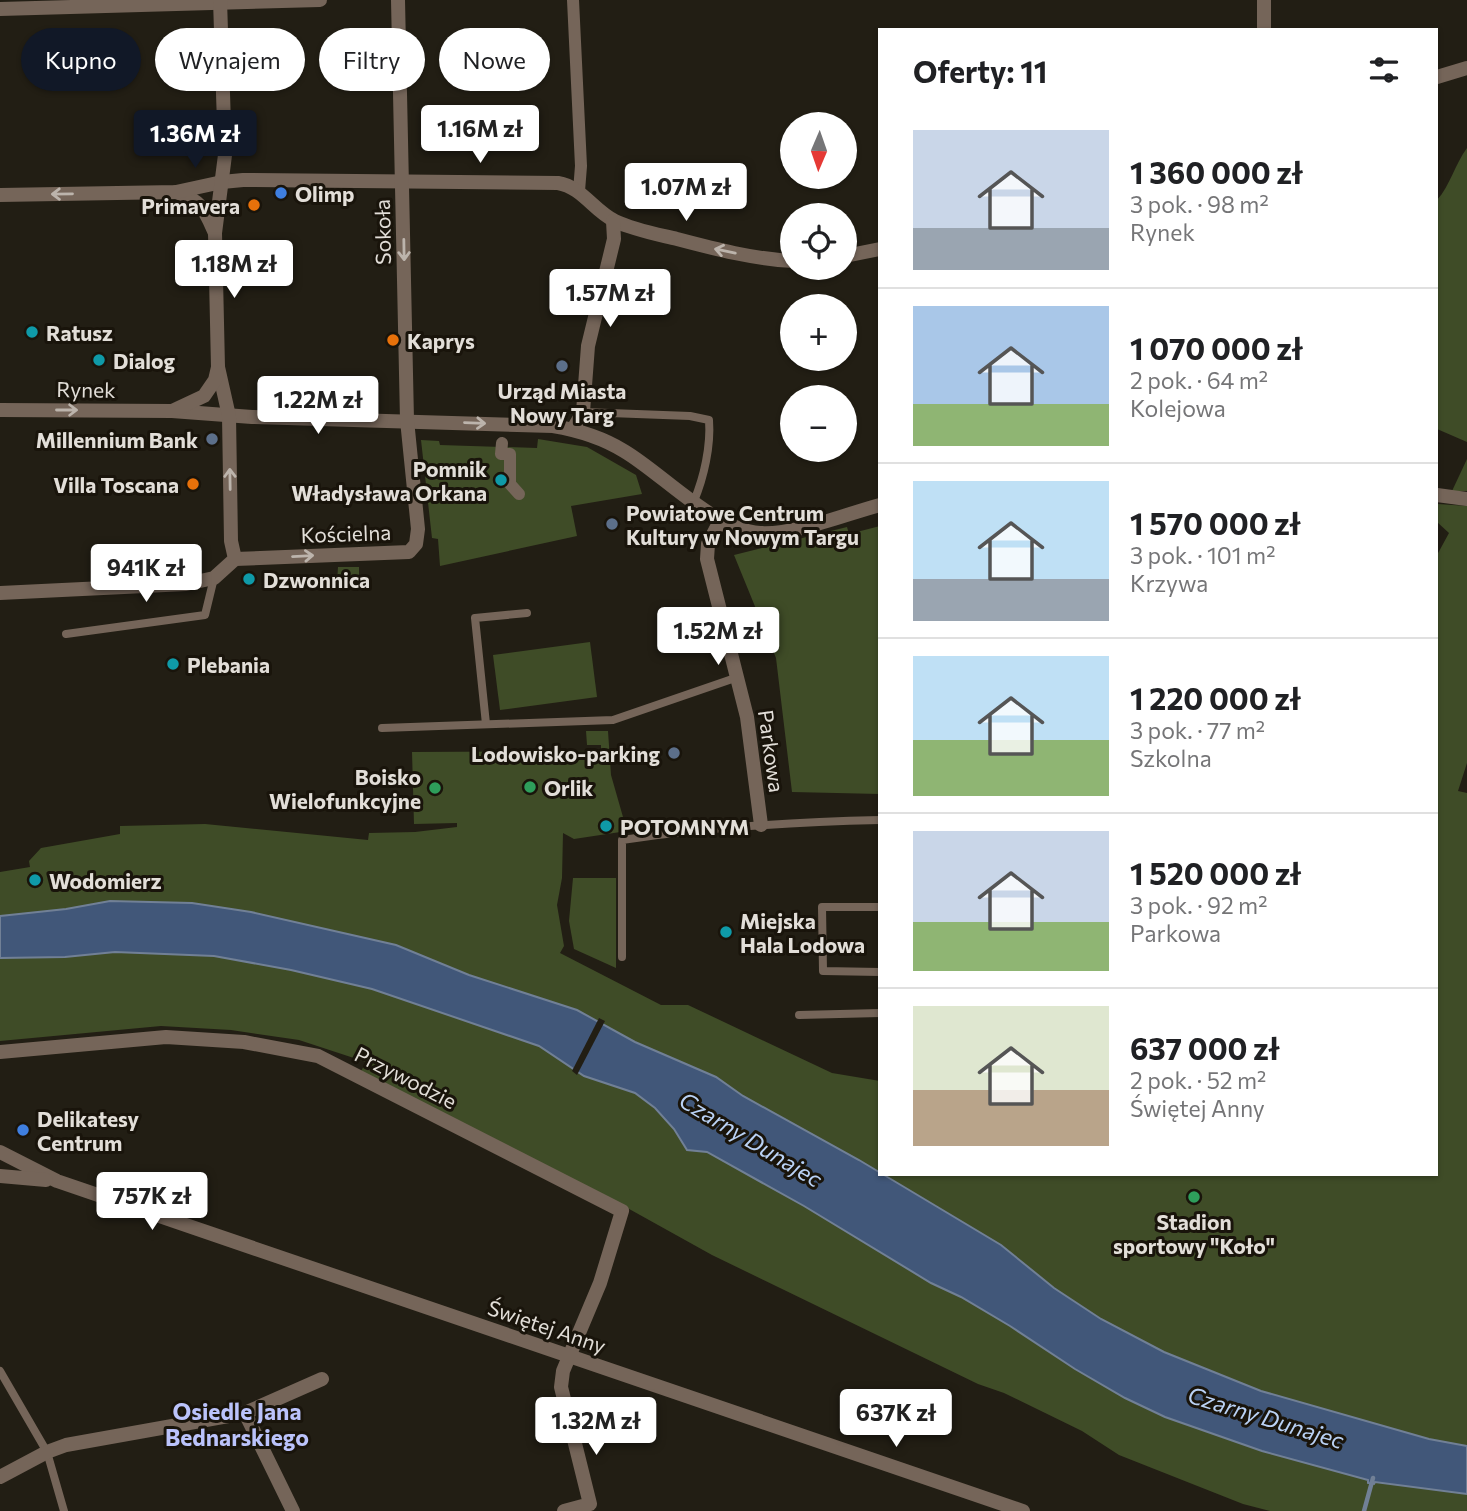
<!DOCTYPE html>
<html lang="pl">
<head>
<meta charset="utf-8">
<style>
  :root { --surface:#fff; --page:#f2f2f2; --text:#202124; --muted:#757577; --line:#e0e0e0; --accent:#111827 }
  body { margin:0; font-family:Commissioner,sans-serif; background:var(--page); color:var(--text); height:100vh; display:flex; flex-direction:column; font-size:26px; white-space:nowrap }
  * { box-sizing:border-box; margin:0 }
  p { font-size:23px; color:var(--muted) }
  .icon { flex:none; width:38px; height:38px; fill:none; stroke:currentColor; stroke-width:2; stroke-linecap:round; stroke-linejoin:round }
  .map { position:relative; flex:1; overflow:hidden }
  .details { position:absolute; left:878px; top:28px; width:560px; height:1148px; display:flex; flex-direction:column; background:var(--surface); border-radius:0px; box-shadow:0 2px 5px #0004 }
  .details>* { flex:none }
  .hud { position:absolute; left:21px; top:28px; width:665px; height:63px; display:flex; gap:14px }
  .needle { width:46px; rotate:182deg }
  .tools { position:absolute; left:780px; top:112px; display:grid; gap:14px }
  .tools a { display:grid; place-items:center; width:77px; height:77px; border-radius:50%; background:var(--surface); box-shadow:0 2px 5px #0004; font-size:35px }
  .price { position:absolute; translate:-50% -60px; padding:0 16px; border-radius:7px; background:#fff; color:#222; font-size:23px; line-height:46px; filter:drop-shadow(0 2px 4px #0008) }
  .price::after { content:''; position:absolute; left:50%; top:42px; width:21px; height:16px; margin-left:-10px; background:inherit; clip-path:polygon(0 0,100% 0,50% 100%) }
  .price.selected { background:var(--accent); color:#fff }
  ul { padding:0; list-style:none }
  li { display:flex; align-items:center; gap:21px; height:175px; padding:0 35px }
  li+li { border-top:2px solid var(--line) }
  li span { display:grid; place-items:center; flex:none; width:196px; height:140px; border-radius:0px; color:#555 }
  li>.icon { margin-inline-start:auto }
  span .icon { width:84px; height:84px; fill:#fffc; stroke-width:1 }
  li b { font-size:30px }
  h2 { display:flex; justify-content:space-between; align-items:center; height:84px; padding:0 35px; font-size:30px }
  .pill { padding:0 24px; border-radius:32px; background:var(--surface); box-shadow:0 2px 5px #0004; font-size:24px; line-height:63px }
  .pill.selected { background:var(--accent); color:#fff }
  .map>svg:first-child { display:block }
</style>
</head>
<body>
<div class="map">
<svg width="1467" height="1511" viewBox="0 0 1467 1511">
  <rect width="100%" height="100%" fill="#221e14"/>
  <g fill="#3f4c27">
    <path d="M1467 148V442L1437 429V200C1450 186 1455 164 1467 148Z"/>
    <polygon points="538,439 587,447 636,475 642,494 571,506 577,536 440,566 438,539 432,538 421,440 439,441 440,445 537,448"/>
    <polygon points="1467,459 1467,491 1452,491"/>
    <polygon points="1438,504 1467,506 1467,763 1458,791 1467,793 1467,1446 1429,1439 1261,1391 1164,1352 1101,1319 1054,1288 963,1222 883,1174 1437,1174 1437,555 1449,533 1437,522"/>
    <polygon points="880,526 880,794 792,792 776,658 734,555 847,527 849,534"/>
    <polygon points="338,567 359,567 359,576 337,584"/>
    <polygon points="590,642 597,697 500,710 493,655"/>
    <polygon points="586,731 608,731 611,775 627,831 574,839 563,833 562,878 557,905 564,946 560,953 661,1005 688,1005 832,1073 880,1081 880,1173 743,1096 716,1077 635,1042 577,1010 469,975 396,945 251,912 192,903 110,901 66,909 0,916 0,872 30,867 29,861 41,848 120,834 120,826 205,824 368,840 369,833 415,832 457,827 457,823 414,824 412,752 601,751 601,745 587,745"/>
    <polygon points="573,878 616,878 616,968 574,949 569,921"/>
    <polygon points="115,952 214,956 291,970 372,989 539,1046 584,1076 635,1093 646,1100 674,1129 687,1150 707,1152 804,1206 931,1283 961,1297 1010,1326 1075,1369 1125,1398 1165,1417 1262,1451 1369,1480 1369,1483 1374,1484 1375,1482 1467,1494 1467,1511 1270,1511 1243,1504 1119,1455 1082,1431 1004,1393 978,1384 712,1255 613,1200 360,1073 366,1062 299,1040 231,1030 161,1026 0,1041 0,958 65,957"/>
  </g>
  <polygon fill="#415779" stroke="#718096" stroke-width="2" points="110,901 192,903 251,912 396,945 469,975 577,1010 635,1042 716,1077 743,1096 859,1160 1001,1245 1054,1288 1101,1319 1164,1352 1261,1391 1429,1439 1467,1446 1467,1494 1375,1482 1374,1484 1368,1483 1368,1480 1262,1451 1165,1417 1125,1398 1075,1369 1010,1326 961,1297 931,1283 804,1206 707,1152 687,1150 674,1129 655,1108 635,1093 584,1076 539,1046 372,989 291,970 214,956 115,952 65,957 0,958 0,916 66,909"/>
  <polygon fill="#221e14" points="599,1018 605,1021 577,1075 572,1071"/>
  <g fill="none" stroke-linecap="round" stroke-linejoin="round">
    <polyline stroke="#718096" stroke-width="4.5" points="1364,1511 1373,1478"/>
    <g stroke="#756559" stroke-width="8">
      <path d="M583 412 690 416 709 420C711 446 704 477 694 501"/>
      <polyline points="66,634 205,615 214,578"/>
      <polyline points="486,724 475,618 527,613"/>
      <polyline points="382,728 613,720 738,677"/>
      <polyline points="880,907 822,907 823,971 880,972"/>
      <path d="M622 957V840C708 827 793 822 880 820"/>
      <polyline points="799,1015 880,1013"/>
      <polyline points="0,1371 47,1452 64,1511"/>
    </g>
    <g stroke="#756559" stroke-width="12">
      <polyline points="573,0 581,166 579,191"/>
      <polyline points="502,443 501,454 510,454 510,484 519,494"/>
    </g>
    <g stroke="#756559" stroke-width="14">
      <polyline points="0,9 320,0"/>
      <polyline points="1264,30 1264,0"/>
      <polyline points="1437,77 1467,68"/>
      <path d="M176 192C202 201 204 209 215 233"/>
      <path d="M0 195 176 192 222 182 243 180 558 183C582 187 594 211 615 221 634 230 656 234 677 239 715 249 753 259 793 261"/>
      <polyline points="845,256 880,249"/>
      <path d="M172 411 252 417 553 426C577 430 603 438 624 451 663 474 715 531 760 533 795 535 846 514 880 505"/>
      <polyline points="573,429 583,412 588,346 614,239 613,221"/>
      <polyline points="1437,495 1467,499"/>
      <polyline points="720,521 708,544 707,559 747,717 761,825"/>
      <polyline points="235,559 409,552 416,544 418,529 407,420 398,0"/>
      <polyline points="0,593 186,584 214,578 235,559 231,541 229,416 218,367"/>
      <polyline points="0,1052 166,1037 244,1042 318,1056 622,1211 600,1283 563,1371 561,1387 590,1504 564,1511"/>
      <polyline points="245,1413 293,1511"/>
      <polyline points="0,1477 47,1452 66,1445 245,1413 322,1379"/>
    </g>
    <g stroke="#756559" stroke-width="14">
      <polyline points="0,410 172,411 204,396 215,380 218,367 215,233 225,155 220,0"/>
      <polyline points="0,1152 57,1181 1023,1511"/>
      <polyline points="0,1176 46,1180"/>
    </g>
  </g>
  <defs><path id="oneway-shaft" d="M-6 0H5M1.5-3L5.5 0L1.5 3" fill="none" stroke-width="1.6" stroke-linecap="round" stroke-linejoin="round" transform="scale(1.75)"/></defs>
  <g stroke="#bcb4ac">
    <use href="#oneway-shaft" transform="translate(62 194) rotate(179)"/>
    <use href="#oneway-shaft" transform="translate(404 250) rotate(89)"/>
    <use href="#oneway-shaft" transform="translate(725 251) rotate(-168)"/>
    <use href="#oneway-shaft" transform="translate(67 410)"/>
    <use href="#oneway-shaft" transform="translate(475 423) rotate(2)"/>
    <use href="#oneway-shaft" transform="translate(230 479) rotate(-91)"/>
    <use href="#oneway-shaft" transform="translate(303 556) rotate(-3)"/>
  </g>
  <g fill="#3f7fe0" stroke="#19140b" stroke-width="2.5">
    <circle cx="281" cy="193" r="7"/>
    <circle cx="23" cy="1130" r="7"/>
  </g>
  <g fill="#e8710a" stroke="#19140b" stroke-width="2.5">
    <circle cx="254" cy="205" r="7"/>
    <circle cx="393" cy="340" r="7"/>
    <circle cx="193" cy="484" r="7"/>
  </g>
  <g fill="#0f9aa8" stroke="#19140b" stroke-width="2.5">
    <circle cx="32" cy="332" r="7"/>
    <circle cx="99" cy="360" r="7"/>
    <circle cx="501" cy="480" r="7"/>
    <circle cx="249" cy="579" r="7"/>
    <circle cx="173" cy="664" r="7"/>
    <circle cx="606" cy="826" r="7"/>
    <circle cx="35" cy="880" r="7"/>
    <circle cx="726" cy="932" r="7"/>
  </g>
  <g fill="#5c6f8a" stroke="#19140b" stroke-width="2.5">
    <circle cx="562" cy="366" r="7"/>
    <circle cx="212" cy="439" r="7"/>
    <circle cx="612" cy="524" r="7"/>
    <circle cx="674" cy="753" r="7"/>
  </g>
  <g fill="#2e9e5b" stroke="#19140b" stroke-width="2.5">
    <circle cx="530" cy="787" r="7"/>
    <circle cx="435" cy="788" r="7"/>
    <circle cx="1194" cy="1197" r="7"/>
  </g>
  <g text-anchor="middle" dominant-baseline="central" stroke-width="6" stroke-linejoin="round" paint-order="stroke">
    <g font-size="21" font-weight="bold" fill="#e2ded8" stroke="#19140b" text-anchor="start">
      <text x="295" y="193">Olimp</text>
      <text x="240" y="205" text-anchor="end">Primavera</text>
      <text x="46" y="332">Ratusz</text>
      <text x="407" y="340">Kaprys</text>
      <text x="113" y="360">Dialog</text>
      <text x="562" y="390" text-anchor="middle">Urząd Miasta<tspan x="562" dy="24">Nowy Targ</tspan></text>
      <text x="198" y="439" text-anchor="end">Millennium Bank</text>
      <text x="487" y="468" text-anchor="end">Pomnik<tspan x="487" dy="24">Władysława Orkana</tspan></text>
      <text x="179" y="484" text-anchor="end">Villa Toscana</text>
      <text x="626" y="512">Powiatowe Centrum<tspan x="626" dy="24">Kultury w Nowym Targu</tspan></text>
      <text x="263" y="579">Dzwonnica</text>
      <text x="187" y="664">Plebania</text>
      <text x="660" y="753" text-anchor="end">Lodowisko-parking</text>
      <text x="421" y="776" text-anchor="end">Boisko<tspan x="421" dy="24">Wielofunkcyjne</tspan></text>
      <text x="544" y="787">Orlik</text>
      <text x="620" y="826">POTOMNYM</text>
      <text x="49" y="880">Wodomierz</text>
      <text x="740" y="920">Miejska<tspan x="740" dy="24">Hala Lodowa</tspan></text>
      <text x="37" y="1118">Delikatesy<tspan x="37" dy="24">Centrum</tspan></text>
      <text x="1194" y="1221" text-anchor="middle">Stadion<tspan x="1194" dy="24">sportowy "Koło"</tspan></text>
    </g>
    <g font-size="21" fill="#e2ded8" stroke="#19140b">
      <text transform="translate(382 232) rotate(-91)">Sokoła</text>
      <text transform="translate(86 389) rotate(1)">Rynek</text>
      <text transform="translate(346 533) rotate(-2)">Kościelna</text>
      <text transform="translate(772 751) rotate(82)">Parkowa</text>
      <text transform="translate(406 1077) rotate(27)">Przywodzie</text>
      <text transform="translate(547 1326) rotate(19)">Świętej Anny</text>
    </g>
    <g font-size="23" font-style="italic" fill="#bad2f5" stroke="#19140b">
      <text transform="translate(751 1139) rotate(31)">Czarny Dunajec</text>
      <text transform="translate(1266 1417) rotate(17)">Czarny Dunajec</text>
    </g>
    <g font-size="23" font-weight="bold" fill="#bbc3fb" stroke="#19140b">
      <text x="237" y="1411">Osiedle Jana<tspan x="237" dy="26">Bednarskiego</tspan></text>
    </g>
  </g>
</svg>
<div class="tools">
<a><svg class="needle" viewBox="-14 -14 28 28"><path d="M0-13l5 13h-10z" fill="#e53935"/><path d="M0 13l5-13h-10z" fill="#757577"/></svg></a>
<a><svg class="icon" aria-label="locate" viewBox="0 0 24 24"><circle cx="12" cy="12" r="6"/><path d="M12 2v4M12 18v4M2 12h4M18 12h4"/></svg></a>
<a>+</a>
<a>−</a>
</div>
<b class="price" style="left:480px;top:165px">1.16M zł</b>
<b class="price selected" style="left:195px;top:170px">1.36M zł</b>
<b class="price" style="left:686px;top:223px">1.07M zł</b>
<b class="price" style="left:234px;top:300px">1.18M zł</b>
<b class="price" style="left:610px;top:329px">1.57M zł</b>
<b class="price" style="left:318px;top:436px">1.22M zł</b>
<b class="price" style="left:146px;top:604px">941K zł</b>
<b class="price" style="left:718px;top:667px">1.52M zł</b>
<b class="price" style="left:152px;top:1232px">757K zł</b>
<b class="price" style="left:896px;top:1449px">637K zł</b>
<b class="price" style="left:596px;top:1457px">1.32M zł</b>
<div class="hud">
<a class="pill selected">Kupno</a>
<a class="pill">Wynajem</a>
<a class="pill">Filtry</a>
<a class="pill">Nowe</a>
</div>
<section class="details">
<h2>Oferty: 11<svg class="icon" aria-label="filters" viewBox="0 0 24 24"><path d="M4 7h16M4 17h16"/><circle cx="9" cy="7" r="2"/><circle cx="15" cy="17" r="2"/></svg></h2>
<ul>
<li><span style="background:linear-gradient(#c9d6e8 70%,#9aa5b1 0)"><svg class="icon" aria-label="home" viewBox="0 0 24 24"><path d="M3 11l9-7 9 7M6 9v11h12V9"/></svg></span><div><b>1 360 000 zł</b><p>3 pok. · 98 m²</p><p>Rynek</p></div></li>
<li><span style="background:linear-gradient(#a9c7e8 70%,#8fb573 0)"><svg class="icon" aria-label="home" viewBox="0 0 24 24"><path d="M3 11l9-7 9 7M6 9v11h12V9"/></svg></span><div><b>1 070 000 zł</b><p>2 pok. · 64 m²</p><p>Kolejowa</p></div></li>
<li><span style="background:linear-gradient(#bfe0f5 70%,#9aa5b1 0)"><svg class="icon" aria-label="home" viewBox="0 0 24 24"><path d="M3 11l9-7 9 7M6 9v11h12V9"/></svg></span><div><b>1 570 000 zł</b><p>3 pok. · 101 m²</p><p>Krzywa</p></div></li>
<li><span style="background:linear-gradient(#bfe0f5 60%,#8fb573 0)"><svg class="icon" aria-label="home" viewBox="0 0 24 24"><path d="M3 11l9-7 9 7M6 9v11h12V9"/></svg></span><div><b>1 220 000 zł</b><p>3 pok. · 77 m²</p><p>Szkolna</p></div></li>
<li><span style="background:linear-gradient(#c9d6e8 65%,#8fb573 0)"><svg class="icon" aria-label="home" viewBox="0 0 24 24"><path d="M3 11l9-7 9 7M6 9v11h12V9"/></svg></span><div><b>1 520 000 zł</b><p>3 pok. · 92 m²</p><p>Parkowa</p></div></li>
<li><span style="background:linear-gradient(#dfe7d0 60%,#b9a48a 0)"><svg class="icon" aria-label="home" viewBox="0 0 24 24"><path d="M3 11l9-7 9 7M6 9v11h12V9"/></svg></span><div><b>637 000 zł</b><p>2 pok. · 52 m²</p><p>Świętej Anny</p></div></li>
</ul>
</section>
</div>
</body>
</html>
